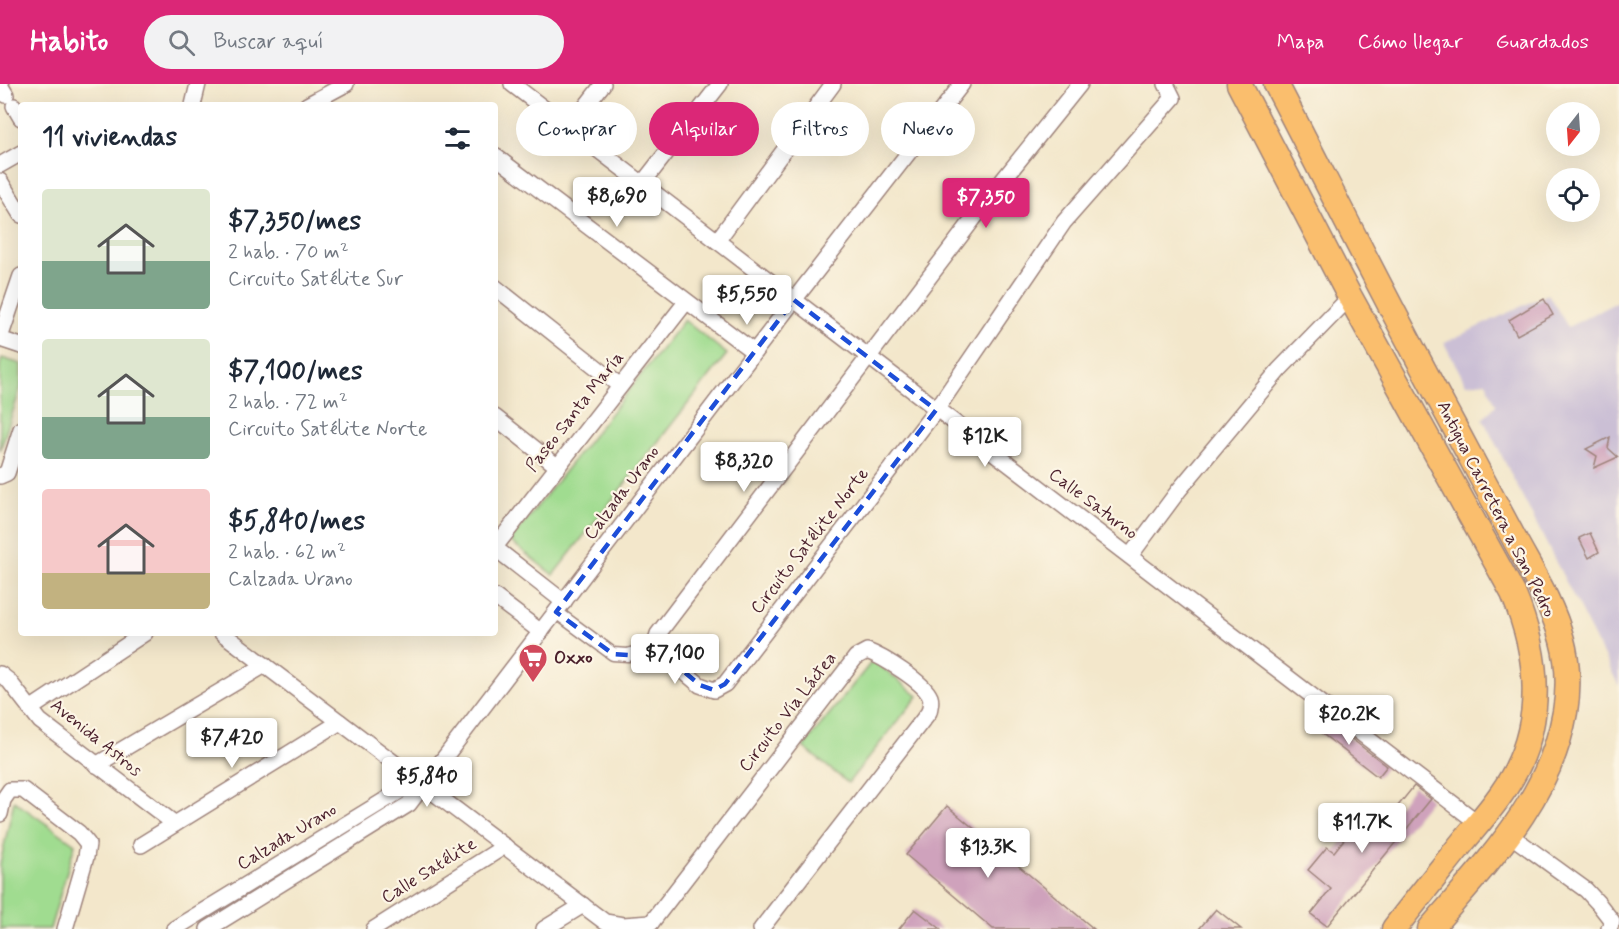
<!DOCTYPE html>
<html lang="es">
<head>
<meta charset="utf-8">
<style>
  :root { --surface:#fff; --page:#f2f2f3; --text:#1f2937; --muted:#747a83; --accent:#db2777 }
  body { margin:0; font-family:Mynerve,sans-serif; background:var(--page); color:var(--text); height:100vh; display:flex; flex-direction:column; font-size:22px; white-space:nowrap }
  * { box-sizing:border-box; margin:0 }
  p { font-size:20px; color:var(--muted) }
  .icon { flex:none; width:33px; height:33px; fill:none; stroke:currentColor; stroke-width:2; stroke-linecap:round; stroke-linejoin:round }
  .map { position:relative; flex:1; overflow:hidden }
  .sheet { position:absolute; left:18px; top:18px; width:480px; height:534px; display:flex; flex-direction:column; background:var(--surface); border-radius:6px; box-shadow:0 6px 24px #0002 }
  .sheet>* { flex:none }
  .top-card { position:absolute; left:516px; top:18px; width:570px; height:54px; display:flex; gap:12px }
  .needle { width:39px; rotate:197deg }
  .fabs { position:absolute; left:1546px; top:18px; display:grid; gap:12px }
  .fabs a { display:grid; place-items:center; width:54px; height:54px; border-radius:50%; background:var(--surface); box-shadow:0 6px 24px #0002; font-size:30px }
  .price { position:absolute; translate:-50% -51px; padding:0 14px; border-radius:6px; background:#fff; color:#222; font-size:20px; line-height:39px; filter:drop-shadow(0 2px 3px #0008) }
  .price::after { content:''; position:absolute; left:50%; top:36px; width:18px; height:14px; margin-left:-9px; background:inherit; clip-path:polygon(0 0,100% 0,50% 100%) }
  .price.active { background:var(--accent); color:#fff }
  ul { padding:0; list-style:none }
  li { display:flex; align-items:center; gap:18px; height:150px; padding:0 24px }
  li span { display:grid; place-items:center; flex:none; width:168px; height:120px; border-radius:6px; color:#555 }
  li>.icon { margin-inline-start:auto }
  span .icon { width:72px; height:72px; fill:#fffc; stroke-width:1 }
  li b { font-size:26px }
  h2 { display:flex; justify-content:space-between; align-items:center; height:72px; padding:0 24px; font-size:26px }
  .pill { padding:0 21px; border-radius:27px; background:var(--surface); box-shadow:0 6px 24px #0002; font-size:21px; line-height:54px }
  .pill.active { background:var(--accent); color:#fff }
  header { display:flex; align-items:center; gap:36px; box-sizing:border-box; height:84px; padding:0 30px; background:var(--accent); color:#fff }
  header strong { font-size:28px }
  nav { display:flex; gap:33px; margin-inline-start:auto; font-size:21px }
  .search { width:420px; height:54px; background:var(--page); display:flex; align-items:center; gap:15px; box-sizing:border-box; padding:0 21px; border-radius:33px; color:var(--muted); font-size:22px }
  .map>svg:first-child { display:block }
</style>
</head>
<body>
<header>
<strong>Habito</strong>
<div class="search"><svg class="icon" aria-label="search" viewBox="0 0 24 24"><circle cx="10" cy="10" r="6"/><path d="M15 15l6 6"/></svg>Buscar aquí</div>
<nav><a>Mapa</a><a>Cómo llegar</a><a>Guardados</a></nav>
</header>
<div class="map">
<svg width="1619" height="845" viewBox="0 0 1619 845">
  <rect width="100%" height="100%" fill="#fcf5e5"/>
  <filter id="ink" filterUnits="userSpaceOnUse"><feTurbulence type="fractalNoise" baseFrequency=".0167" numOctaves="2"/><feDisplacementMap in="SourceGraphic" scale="12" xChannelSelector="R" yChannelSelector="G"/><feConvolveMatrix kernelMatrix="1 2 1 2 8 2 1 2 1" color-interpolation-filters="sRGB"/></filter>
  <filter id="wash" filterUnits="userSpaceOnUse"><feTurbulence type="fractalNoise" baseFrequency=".008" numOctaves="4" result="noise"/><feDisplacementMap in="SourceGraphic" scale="24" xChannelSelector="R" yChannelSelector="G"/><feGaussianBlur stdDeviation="1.35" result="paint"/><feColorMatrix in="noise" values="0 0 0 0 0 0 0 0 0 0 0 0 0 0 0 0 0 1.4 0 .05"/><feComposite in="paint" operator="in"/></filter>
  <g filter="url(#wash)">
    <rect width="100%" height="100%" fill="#f3e7cb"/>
    <polygon fill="#cbbfd5" points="1548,210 1568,243 1619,217 1619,602 1483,335 1496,321 1486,298 1466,300 1444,259"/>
    <g fill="#a0dc90" stroke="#757e5e" stroke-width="1.5">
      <polygon points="684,236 727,270 553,491 510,457"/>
      <polygon points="2,274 21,280 21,303 0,367 0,282"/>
      <polygon points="873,576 918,612 848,699 803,663"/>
      <polygon points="14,717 75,760 50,845 0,845 0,780"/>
    </g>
    <g id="blocks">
      <g fill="#cfa2bc">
        <polygon points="1544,215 1553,231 1517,251 1509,236"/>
        <polygon points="1610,353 1608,364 1618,373 1594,384 1597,372 1586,365"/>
        <polygon points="1590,449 1599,468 1589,474 1579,454"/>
        <polygon points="1319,630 1387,682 1378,693 1311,641"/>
        <polygon points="1414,702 1431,715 1327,842 1311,830 1331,805 1308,786 1327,763 1334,768 1365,729 1381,743"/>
        <polygon points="947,722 1094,845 993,845 906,771"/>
        <polygon points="915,825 941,845 899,845"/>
        <polygon points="1216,825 1241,845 1199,845"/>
      </g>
    </g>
  </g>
  <g filter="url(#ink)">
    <use href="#blocks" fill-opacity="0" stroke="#9e837b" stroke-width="1.5"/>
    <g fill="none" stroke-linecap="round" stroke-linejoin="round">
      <g stroke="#9e837b" stroke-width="15">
        <polyline id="pedestrian" points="556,528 613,570 628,571 654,563"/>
      </g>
      <g stroke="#9e837b" stroke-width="18">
        <g id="minor">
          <path d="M512 0C833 249 1157 492 1478 739"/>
          <polyline points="1080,0 1003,96 658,550 654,563 700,601 714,606 725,600 936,326 1064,138 1173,14 1166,0"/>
          <polyline points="0,1 6,11"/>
          <polyline points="193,21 198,0"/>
          <polyline points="307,21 346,0"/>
          <polyline points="14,22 21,34"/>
          <polyline points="569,44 603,0"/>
          <polyline points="495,72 754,268"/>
          <polyline points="0,81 21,69"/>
          <polyline points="0,97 21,131"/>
          <polyline points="642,100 720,0"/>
          <polyline points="717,157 833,0"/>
          <polyline points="495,203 620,302"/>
          <polyline points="0,254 21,192"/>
          <polyline points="0,255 21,262"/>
          <polyline points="495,333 558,383"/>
          <polyline points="0,392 7,389 21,345"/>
          <polyline points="495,463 686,218"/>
          <polyline points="495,464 564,518"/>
          <polyline points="1130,472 1179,406 1279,286 1350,213"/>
          <polyline points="495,513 541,548"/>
          <polyline points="222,549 605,838 623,841 651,839"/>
          <polyline points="0,590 9,597 40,637 175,740"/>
          <polyline points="30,625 145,549"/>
          <polyline points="96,681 265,581"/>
          <polyline points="0,730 3,716 10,706 23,706 79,749 88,760 86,773 65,845"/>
          <polyline points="1510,751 1586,806 1598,819 1612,837 1609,845"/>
          <polyline points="141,761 340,638"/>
          <path d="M651 839 856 573 867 567C883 573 924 598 930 613 932 618 930 622 929 628L761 845"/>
          <polyline points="174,845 400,707 424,701"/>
          <polyline points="208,845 409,720 794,216 962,0"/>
          <polyline points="374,845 505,762"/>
          <polyline points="544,845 583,821"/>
        </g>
      </g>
      <g stroke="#9e837b" stroke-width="27">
        <g id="primary">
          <path d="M1239 0 1350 213 1513 509C1537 566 1545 628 1516 686 1502 713 1481 736 1462 759 1439 788 1416 816 1394 845"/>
          <path d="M1276 0C1336 116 1394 232 1456 346 1476 384 1497 422 1517 460 1534 491 1553 522 1562 556 1568 578 1569 605 1565 628 1550 716 1486 779 1430 845"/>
        </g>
      </g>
      <use href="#pedestrian" stroke="#fff" stroke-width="12"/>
      <use href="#minor" stroke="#fff" stroke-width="15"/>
      <use href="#primary" stroke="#fabe6d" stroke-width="24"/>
    </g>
  </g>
  <path fill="none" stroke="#1d4ed8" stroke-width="4.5" stroke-dasharray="12 8" stroke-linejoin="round" d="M794 216 936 326 725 600 714 606 700 601 654 563 628 571 613 570 556 528Z"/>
  <defs>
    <g id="supermarket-pin" transform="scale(1.5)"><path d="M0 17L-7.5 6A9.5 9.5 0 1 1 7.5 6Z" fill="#d1495b" stroke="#fcf5e5"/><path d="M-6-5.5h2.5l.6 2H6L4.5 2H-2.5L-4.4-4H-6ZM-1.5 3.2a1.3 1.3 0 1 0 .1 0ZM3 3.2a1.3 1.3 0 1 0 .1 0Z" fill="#fff"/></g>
  </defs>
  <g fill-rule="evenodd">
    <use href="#supermarket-pin" x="533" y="574"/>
  </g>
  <g text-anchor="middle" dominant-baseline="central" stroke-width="4.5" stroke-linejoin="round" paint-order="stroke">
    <g font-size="18" fill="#4a1f2b" stroke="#fcf5e5">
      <text transform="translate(575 328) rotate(-52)">Paseo Santa María</text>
      <text transform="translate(622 409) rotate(-53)">Calzada Urano</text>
      <text transform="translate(1093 420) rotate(37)">Calle Saturno</text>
      <text transform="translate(1496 425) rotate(63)">Antigua Carretera a San Pedro</text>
      <text transform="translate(810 457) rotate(-52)">Circuito Satélite Norte</text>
      <text transform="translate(788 628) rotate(-52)">Circuito Vía Láctea</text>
      <text transform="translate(96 654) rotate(39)">Avenida Astros</text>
      <text transform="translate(287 753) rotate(-31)">Calzada Urano</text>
      <text transform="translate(429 787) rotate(-32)">Calle Satélite</text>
    </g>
    <g font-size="18" font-weight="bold" fill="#4a1f2b" stroke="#fcf5e5" text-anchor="start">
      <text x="554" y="574">Oxxo</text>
    </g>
  </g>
</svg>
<div class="fabs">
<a><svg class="needle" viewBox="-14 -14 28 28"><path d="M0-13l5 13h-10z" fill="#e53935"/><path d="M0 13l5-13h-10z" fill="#747a83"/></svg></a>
<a><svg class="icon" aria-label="locate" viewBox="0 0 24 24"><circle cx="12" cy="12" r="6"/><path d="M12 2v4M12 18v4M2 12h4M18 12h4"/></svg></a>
</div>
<b class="price" style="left:617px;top:144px">$8,690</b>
<b class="price active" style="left:986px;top:145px">$7,350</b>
<b class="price" style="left:747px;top:242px">$5,550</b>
<b class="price" style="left:985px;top:384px">$12K</b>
<b class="price" style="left:744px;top:409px">$8,320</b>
<b class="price" style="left:675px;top:601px">$7,100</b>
<b class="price" style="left:1349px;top:662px">$20.2K</b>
<b class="price" style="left:232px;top:685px">$7,420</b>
<b class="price" style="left:427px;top:724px">$5,840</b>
<b class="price" style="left:1362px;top:770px">$11.7K</b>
<b class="price" style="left:988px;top:795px">$13.3K</b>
<div class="top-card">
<a class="pill">Comprar</a>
<a class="pill active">Alquilar</a>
<a class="pill">Filtros</a>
<a class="pill">Nuevo</a>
</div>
<section class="sheet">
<h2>11 viviendas<svg class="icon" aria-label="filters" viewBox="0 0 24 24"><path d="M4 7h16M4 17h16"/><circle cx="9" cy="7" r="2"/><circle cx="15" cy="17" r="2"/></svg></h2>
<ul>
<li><span style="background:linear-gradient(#dfe7d0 60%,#7fa58c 0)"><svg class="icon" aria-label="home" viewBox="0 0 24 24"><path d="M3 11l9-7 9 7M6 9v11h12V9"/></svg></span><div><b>$7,350/mes</b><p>2 hab. · 70 m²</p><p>Circuito Satélite Sur</p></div></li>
<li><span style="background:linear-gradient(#dfe7d0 65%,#7fa58c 0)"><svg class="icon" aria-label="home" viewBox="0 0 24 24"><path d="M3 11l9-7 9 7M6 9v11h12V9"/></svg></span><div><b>$7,100/mes</b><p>2 hab. · 72 m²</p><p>Circuito Satélite Norte</p></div></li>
<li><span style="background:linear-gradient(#f6c9c9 70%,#c2b280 0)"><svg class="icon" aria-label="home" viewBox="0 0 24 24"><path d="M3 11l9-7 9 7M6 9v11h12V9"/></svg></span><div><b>$5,840/mes</b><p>2 hab. · 62 m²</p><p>Calzada Urano</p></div></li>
</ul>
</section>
</div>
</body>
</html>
